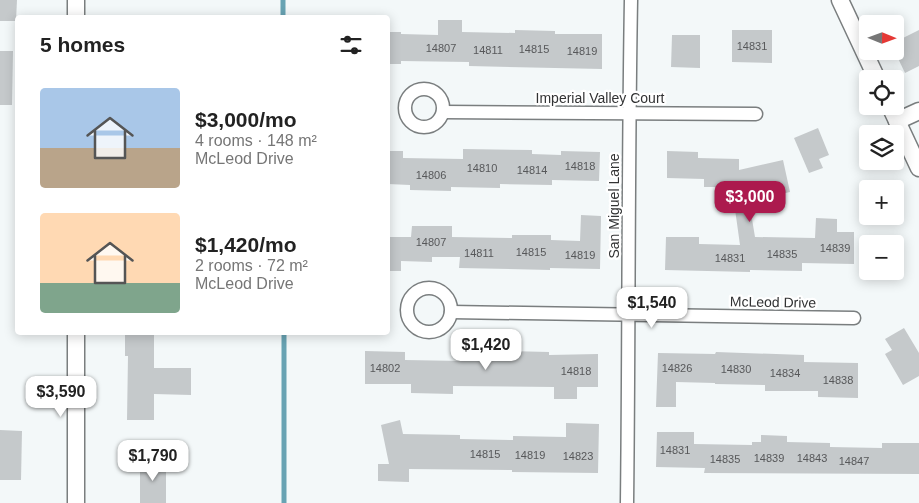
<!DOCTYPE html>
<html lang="en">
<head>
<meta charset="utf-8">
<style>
  :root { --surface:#fff; --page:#f2f2f2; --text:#222; --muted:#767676; --accent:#ac1a4e }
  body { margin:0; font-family:Helvetica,sans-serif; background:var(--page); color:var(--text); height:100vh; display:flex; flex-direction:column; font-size:19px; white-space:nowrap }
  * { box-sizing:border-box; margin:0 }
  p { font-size:16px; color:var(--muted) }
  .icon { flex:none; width:28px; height:28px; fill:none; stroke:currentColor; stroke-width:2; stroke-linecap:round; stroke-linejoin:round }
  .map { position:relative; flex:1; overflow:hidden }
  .drawer { position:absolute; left:15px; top:15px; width:375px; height:320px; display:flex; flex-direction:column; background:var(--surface); border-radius:5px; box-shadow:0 2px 12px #0003 }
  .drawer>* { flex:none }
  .needle { width:32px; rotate:91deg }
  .fabs { position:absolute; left:859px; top:15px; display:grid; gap:10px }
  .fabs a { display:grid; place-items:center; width:45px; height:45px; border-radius:5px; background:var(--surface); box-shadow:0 2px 12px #0003; font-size:25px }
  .price { position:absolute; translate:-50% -42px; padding:0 11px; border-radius:10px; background:#fff; color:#222; font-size:16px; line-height:32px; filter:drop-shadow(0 1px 2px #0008) }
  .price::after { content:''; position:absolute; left:50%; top:30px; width:15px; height:11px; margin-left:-8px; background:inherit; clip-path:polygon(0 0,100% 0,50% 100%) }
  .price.selected { background:var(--accent); color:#fff }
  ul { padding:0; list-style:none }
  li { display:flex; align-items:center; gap:15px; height:125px; padding:0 25px }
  li span { display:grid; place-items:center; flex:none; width:140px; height:100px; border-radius:5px; color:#555 }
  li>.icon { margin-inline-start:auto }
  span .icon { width:60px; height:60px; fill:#fffc; stroke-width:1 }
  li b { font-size:21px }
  h2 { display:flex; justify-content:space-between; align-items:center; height:60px; padding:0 25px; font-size:21px }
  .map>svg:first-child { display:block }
</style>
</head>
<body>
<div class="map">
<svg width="919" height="503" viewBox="0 0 919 503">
  <rect width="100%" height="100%" fill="#f3f8f9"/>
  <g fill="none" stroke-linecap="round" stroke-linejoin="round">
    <g stroke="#68a3b3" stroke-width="5">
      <polyline points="283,0 283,18"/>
      <polyline points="284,332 284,503"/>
    </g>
  </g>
  <g fill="#c5c9cb">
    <polygon points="0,0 17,0 16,21 0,21"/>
    <polygon points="438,20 462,20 462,32 515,33 515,30 555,31 555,34 602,34 602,69 469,66 469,62 401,61 401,64 388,64 388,32 401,32 401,34 438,35"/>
    <polygon points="732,30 772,30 772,63 732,62"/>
    <polygon points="919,30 919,66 905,73 895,52 895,42"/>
    <polygon points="672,35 700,35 700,68 671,67"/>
    <polygon points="0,51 13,51 12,105 0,105"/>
    <polygon points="818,128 829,155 819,159 823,168 809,173 794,138"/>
    <polygon points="463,149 532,150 532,154 561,155 561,151 600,152 599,181 552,180 552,185 500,184 500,188 451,187 451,191 410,190 410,185 388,184 388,151 403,151 403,158 463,159"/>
    <polygon points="667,151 698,152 698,158 739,159 739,170 783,160 790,192 749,201 755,237 815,238 816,218 837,219 837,232 854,232 854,264 802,263 802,271 750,270 750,272 665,270 666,237 699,237 699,244 740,245 734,202 722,201 722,187 704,187 704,179 667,178"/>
    <polygon points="581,215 601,216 600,269 550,268 550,270 459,268 460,257 432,257 432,262 401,261 401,271 388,271 388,237 411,237 412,226 452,226 452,237 512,238 512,235 551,235 551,240 580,241"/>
    <polygon points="904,328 919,353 919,376 903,385 885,354 892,350 885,339"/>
    <polygon points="125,332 154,332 154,368 191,368 191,395 154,394 154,420 127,420 128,356 125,356"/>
    <polygon points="462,350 549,352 549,355 598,354 598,387 577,387 577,399 554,399 554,387 453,386 453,394 411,393 411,384 365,384 365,351 405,352 405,360 462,361"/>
    <polygon points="716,352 804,355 804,362 858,363 858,398 818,397 818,391 765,391 765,385 715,384 715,383 676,382 676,407 656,407 658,353 715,354"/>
    <polygon points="400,420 403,434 460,435 460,439 513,440 513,436 566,437 566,423 599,424 598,473 512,472 512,470 409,469 409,482 378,481 378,464 389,464 381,425"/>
    <polygon points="0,430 22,431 21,480 0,480"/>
    <polygon points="657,432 694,432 694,444 752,445 752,442 761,442 761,435 787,436 787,442 830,443 830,447 882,448 882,443 919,443 919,474 704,473 705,468 656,467"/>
    <rect x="140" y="460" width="26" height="43"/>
  </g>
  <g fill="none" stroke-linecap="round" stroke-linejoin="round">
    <g stroke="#7a7e7f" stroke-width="15">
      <g id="minor">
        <circle cx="424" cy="108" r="19"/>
        <polyline points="443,112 756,114"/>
        <circle cx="429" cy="310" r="22"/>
        <polyline points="451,312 854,318"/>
        <path d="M627 503C629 335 628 168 631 0"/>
      </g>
    </g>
    <g stroke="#7a7e7f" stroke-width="19">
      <g id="tertiary">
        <polyline points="840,0 877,79"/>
        <polyline points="76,18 76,0"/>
        <polyline points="890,106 919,168"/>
        <polyline points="897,121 919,111"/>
        <polyline points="76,503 76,332"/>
      </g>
    </g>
    <use href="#minor" stroke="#fff" stroke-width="12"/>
    <use href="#tertiary" stroke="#fff" stroke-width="16"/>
  </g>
  <g text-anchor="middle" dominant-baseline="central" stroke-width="4.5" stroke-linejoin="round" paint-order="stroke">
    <g font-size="11" fill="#57585a">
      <text x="752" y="46">14831</text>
      <text x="441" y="48">14807</text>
      <text x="534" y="49">14815</text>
      <text x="488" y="50">14811</text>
      <text x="582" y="51">14819</text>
      <text x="580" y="166">14818</text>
      <text x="482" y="168">14810</text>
      <text x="532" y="170">14814</text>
      <text x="431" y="175">14806</text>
      <text x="431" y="242">14807</text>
      <text x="835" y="248">14839</text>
      <text x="531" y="252">14815</text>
      <text x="479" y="253">14811</text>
      <text x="782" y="254">14835</text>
      <text x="580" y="255">14819</text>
      <text x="730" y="258">14831</text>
      <text x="385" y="368">14802</text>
      <text x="677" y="368">14826</text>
      <text x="736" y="369">14830</text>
      <text x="576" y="371">14818</text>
      <text x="785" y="373">14834</text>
      <text x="838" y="380">14838</text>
      <text x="675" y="450">14831</text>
      <text x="485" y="454">14815</text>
      <text x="530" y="455">14819</text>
      <text x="578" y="456">14823</text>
      <text x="769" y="458">14839</text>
      <text x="812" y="458">14843</text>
      <text x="725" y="459">14835</text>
      <text x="854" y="461">14847</text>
    </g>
    <g font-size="14" fill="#323334" stroke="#fff">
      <text x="600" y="98">Imperial Valley Court</text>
      <text transform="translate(614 206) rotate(-90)">San Miguel Lane</text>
      <text transform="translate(773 302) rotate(1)">McLeod Drive</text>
    </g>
  </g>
</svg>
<div class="fabs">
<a><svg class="needle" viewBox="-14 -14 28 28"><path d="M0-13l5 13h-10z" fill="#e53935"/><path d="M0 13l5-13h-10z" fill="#767676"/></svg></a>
<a><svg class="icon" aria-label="locate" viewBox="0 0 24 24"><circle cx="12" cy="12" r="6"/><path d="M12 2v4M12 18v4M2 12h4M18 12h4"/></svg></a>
<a><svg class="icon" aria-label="layers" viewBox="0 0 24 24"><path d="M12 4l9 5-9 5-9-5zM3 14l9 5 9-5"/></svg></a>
<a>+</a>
<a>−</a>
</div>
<b class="price selected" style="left:750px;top:223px">$3,000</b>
<b class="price" style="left:652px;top:329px">$1,540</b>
<b class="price" style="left:486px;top:371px">$1,420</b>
<b class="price" style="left:61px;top:418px">$3,590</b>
<b class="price" style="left:153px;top:482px">$1,790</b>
<section class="drawer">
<h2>5 homes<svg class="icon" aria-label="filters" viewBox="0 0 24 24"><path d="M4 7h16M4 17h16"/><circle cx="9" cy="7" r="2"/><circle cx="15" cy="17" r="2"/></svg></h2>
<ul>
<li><span style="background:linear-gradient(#a9c7e8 60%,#b9a48a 0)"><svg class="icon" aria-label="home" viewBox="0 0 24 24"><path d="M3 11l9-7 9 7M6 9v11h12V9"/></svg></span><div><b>$3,000/mo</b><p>4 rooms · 148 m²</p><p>McLeod Drive</p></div></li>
<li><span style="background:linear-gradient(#ffd9b3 70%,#7fa58c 0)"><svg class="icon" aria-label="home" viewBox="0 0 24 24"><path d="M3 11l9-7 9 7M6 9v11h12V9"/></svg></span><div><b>$1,420/mo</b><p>2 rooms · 72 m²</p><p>McLeod Drive</p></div></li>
</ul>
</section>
</div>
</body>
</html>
